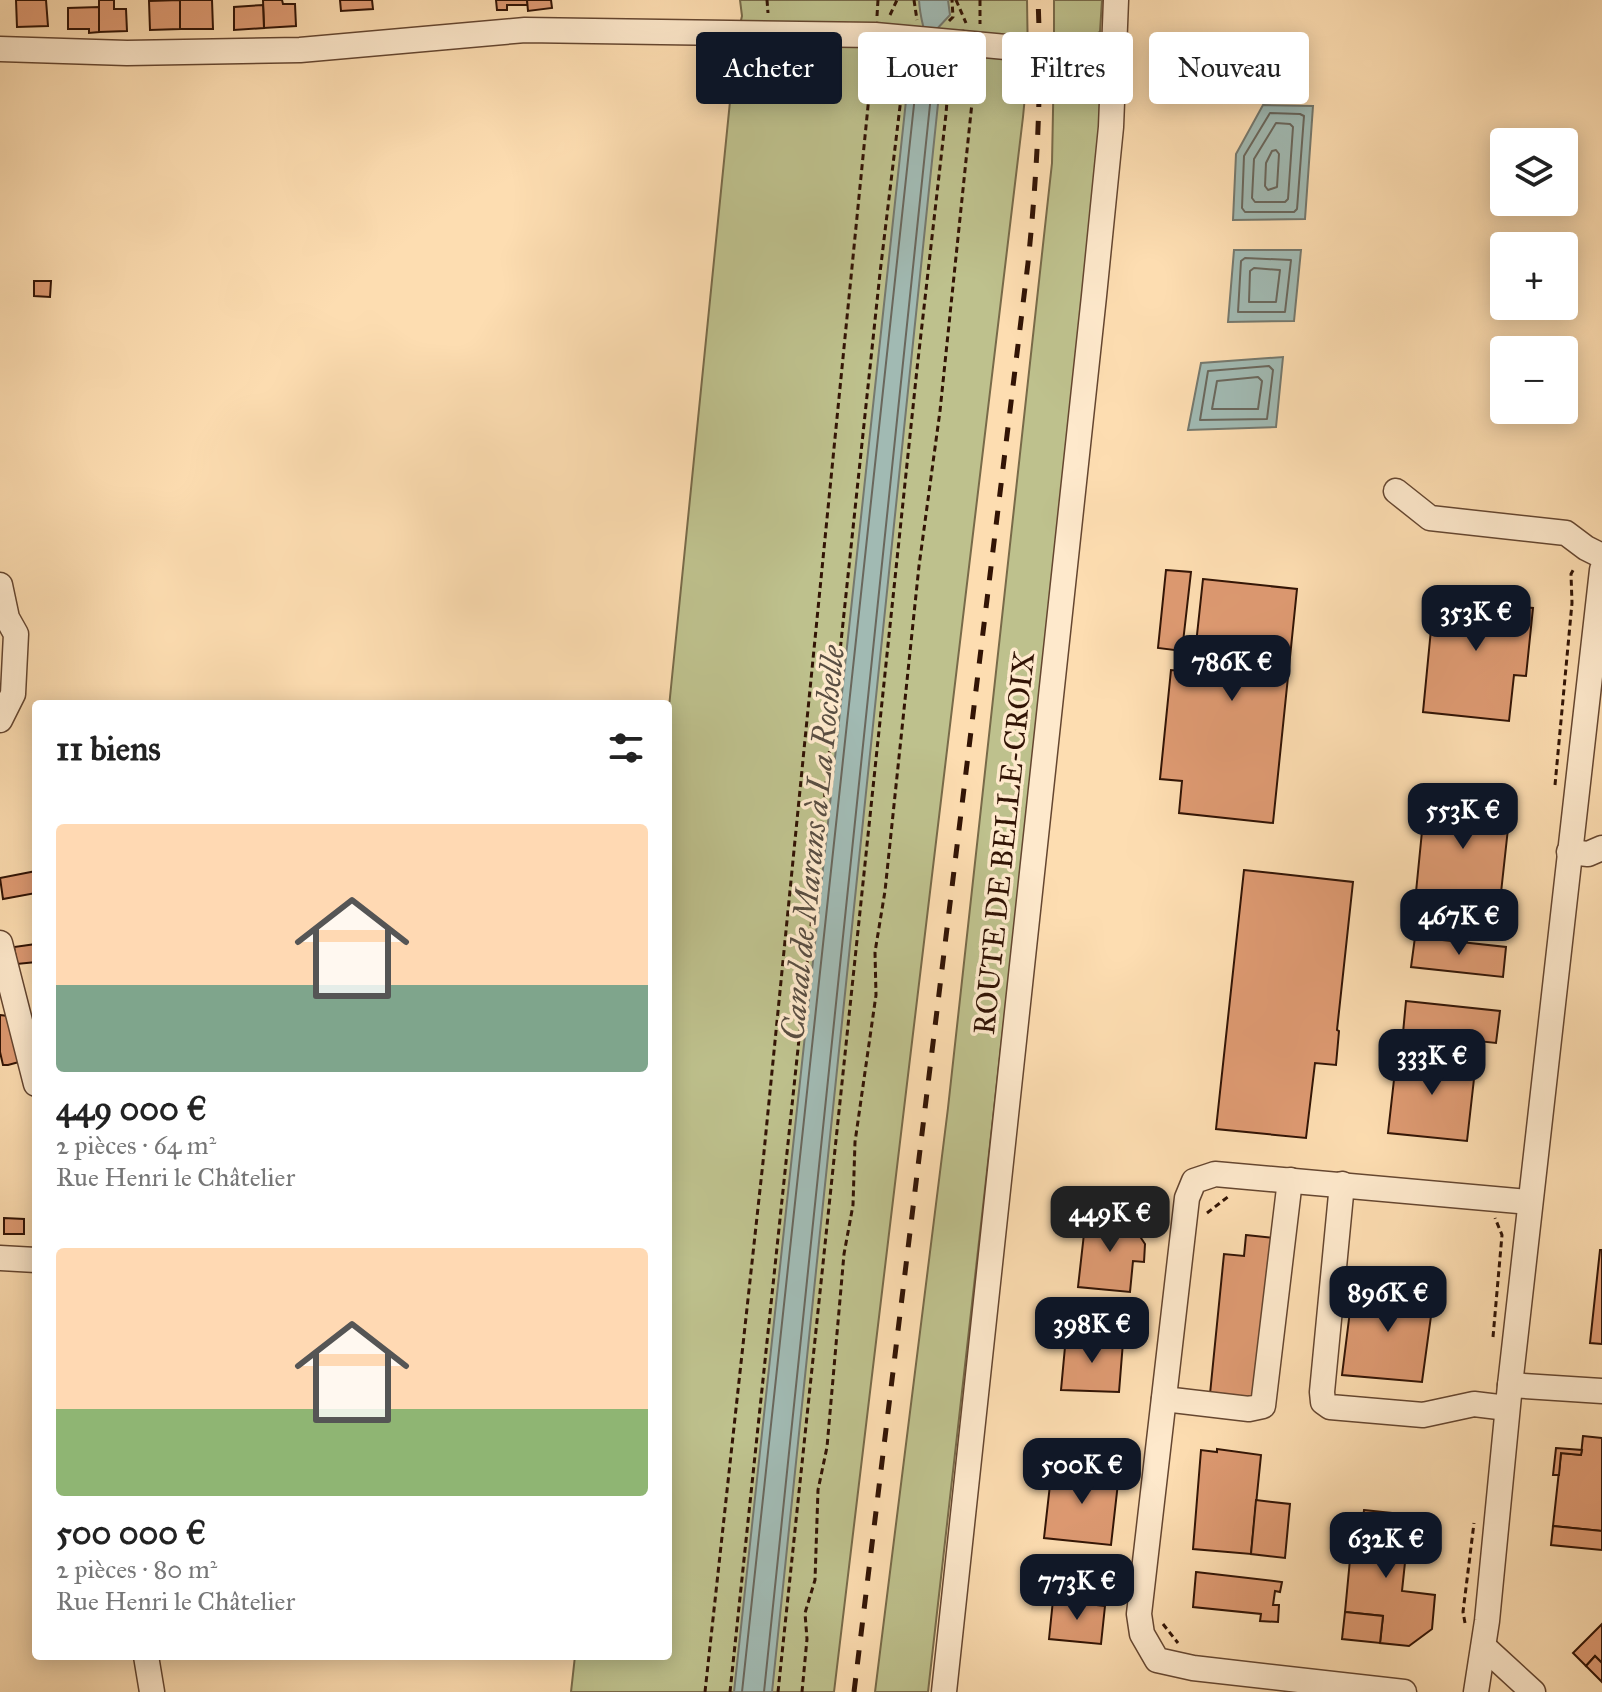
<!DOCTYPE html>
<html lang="fr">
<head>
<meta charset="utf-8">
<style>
  :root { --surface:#fff; --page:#f2f2f2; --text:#222; --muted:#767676; --accent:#111827 }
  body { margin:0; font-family:"IM FELL Great Primer",serif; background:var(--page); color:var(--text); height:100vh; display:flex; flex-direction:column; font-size:30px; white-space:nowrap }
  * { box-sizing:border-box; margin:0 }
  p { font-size:26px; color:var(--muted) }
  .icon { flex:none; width:44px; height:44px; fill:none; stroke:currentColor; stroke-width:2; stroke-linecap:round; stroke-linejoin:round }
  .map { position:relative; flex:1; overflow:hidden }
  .panel { position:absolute; left:32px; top:700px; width:640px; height:960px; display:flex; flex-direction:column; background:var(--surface); border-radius:8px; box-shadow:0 4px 20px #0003 }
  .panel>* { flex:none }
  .hud { position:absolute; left:696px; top:32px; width:760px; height:72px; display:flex; gap:16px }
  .fabs { position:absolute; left:1490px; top:128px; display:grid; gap:16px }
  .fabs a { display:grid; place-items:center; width:88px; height:88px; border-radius:8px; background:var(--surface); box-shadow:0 4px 20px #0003; font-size:40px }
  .price { position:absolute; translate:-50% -68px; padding:0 18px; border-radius:16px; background:var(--accent); color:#fff; font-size:26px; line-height:52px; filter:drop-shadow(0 2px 4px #0008) }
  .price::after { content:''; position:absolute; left:50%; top:48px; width:24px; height:18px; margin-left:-12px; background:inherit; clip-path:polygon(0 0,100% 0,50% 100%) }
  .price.active { background:#222; color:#fff }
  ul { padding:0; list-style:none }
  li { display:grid; align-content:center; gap:16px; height:424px; padding:0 24px }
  li span { display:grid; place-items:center; height:248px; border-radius:8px; color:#555 }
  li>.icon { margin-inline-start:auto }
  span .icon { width:144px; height:144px; fill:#fffc; stroke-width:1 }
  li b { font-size:34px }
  h2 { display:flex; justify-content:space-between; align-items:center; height:96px; padding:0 24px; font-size:34px }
  .tag { padding:0 28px; border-radius:8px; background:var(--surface); box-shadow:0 4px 20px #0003; font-size:28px; line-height:72px }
  .tag.active { background:var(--accent); color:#fff }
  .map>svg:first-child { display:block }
</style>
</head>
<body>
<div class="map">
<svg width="1602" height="1692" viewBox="0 0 1602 1692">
  <rect width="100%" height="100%" fill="#fdddb1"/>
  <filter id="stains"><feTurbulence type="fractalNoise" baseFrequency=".0025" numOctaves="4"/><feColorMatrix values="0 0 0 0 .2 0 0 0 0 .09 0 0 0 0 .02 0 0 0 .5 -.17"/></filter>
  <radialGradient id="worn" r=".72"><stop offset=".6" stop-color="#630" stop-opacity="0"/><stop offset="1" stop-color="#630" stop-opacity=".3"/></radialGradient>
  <g fill="#bec18d" stroke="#786a49" stroke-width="2">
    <polygon points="740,0 1027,0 1028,65 1023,117 834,1692 571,1692 575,1656 668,1656 668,717 736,42 742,16"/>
    <polygon points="1054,0 1102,0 1100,32 1072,45 1054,45"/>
    <polygon points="1054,60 1101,66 1104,94 1090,262 928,1692 875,1692 948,1108 1052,163"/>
  </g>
  <g fill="#a1bab3" stroke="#75786d" stroke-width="2">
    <path d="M919 0H948L950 15 936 30V54L941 75 772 1692H734L909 73C937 36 921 38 919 0Z"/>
    <polygon points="1263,105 1313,106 1305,219 1233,220 1236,154"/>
    <polygon points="1234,250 1301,250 1294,321 1228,322"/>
    <polygon points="1283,357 1276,427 1188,430 1201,363"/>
  </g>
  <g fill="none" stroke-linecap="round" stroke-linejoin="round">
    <g stroke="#6a675c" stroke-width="2">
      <polygon points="1270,113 1300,114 1304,116 1297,209 1294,212 1245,212 1242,208 1244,156"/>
      <polygon points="1276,123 1290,124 1293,127 1288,199 1285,202 1255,202 1252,198 1254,159"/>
      <polygon points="1276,150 1279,154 1277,187 1268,190 1265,186 1266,163 1272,151"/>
      <polygon points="1245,258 1291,260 1285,312 1238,312 1241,261"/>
      <polygon points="1254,268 1280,270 1276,302 1249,302 1250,271"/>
      <polygon points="1269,366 1273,370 1267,419 1200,420 1208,371"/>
      <polygon points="1258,377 1262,381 1258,409 1212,409 1217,381"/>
      <polyline points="742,1692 917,77 928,65 933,76 764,1692"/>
    </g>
  </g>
  <g fill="#de9a72" stroke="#321405" stroke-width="2">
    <polygon points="16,0 46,0 48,26 17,27"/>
    <polygon points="99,0 114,0 114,9 126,9 127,31 99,32"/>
    <polygon points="180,0 180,29 150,30 149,1"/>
    <polygon points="180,0 212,0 213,29 180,29"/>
    <polygon points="263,0 282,0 283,4 295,4 296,26 264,28"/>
    <polygon points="340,0 372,0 373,9 341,11"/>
    <polygon points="496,0 527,0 528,5 507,5 507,10 497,10"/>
    <polygon points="527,0 551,0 552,8 528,11"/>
    <polygon points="263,5 264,28 234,30 234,7"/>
    <polygon points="99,7 99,32 89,33 89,29 68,29 68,8"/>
    <polygon points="34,281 51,281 50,297 34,296"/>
    <polygon points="1166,570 1191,572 1182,651 1158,648"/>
    <polygon points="1203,579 1297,589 1273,823 1179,813 1182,781 1160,779 1171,670 1193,672"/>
    <polygon points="1435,588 1523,597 1522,607 1533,608 1526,676 1514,675 1509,721 1423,712"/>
    <polygon points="1426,791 1511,801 1499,911 1415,902"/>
    <polygon points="1244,870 1353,882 1337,1030 1339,1031 1336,1065 1315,1063 1306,1138 1216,1129"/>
    <polygon points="36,871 36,893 3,899 0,878"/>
    <polygon points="1415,937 1506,947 1503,977 1411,967"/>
    <polygon points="36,944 36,962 17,964 14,947"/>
    <polygon points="1406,1001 1500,1011 1496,1043 1403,1033"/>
    <polygon points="0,1015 8,1016 19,1062 8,1065 3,1065 0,1052"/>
    <polygon points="1397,1053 1476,1061 1467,1141 1388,1133"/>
    <polygon points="1086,1216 1129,1220 1145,1244 1144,1262 1133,1261 1130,1292 1078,1287"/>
    <polygon points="4,1218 24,1219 24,1234 4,1234"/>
    <polygon points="1246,1235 1274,1238 1256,1399 1210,1394 1224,1254 1244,1256"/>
    <polygon points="1600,1250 1602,1250 1602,1344 1590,1343"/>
    <polygon points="1353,1287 1434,1294 1422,1382 1342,1375"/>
    <polygon points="1066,1336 1123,1342 1119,1392 1061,1390"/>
    <polygon points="1583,1436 1602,1438 1602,1531 1553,1526 1561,1453 1581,1455"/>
    <polygon points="1556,1448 1582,1450 1581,1455 1561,1453 1559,1475 1553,1475"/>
    <polygon points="1217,1449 1261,1455 1251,1554 1193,1549 1201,1450 1217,1452"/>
    <polygon points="1052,1467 1119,1474 1111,1545 1044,1538"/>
    <polygon points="1256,1500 1290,1504 1285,1558 1251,1554"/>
    <polygon points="1364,1510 1410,1515 1402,1591 1435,1595 1432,1629 1409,1646 1380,1643 1383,1616 1345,1612 1353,1528 1362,1529"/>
    <polygon points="1553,1526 1602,1531 1602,1550 1551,1545"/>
    <polygon points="1196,1572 1282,1582 1280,1592 1275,1591 1273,1605 1279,1605 1278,1622 1260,1621 1261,1614 1193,1607"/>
    <polygon points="1053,1600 1105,1606 1101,1644 1049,1639"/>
    <polygon points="1345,1612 1383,1616 1380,1643 1342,1639"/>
    <polygon points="1602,1624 1602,1663 1595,1656 1586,1666 1573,1653"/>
    <polygon points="1595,1656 1602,1663 1602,1682 1586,1666"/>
  </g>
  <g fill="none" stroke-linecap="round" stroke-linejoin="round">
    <g stroke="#654630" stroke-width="27">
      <g id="minor">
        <polyline points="963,43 1114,57"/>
        <polyline points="0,49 127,53 300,50 525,30 875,35"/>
        <polyline points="1396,491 1430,518 1566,533 1586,548 1602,556"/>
        <polyline points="0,585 7,618 16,634 13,694 0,720"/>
        <polyline points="1569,852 1588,854 1602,848"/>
        <polyline points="0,943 36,1084"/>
        <polyline points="1342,1184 1322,1392 1323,1402 1330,1407 1423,1415 1474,1404 1507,1408"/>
        <polyline points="0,1258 36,1260"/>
        <polyline points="1510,1385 1602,1391"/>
        <polyline points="1164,1399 1249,1409 1263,1406 1290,1180"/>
        <polyline points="1484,1647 1533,1692"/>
        <polyline points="146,1656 152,1692"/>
        <polyline points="944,1692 1094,296 1111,127 1116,0"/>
        <polyline points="1404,1692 1193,1668 1157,1660 1142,1634 1139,1614 1187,1198 1194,1181 1215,1174 1529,1202"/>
        <polyline points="1476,1692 1487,1621 1510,1385 1602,570"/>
      </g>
    </g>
    <g stroke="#321405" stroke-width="3" stroke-dasharray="6 4" stroke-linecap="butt">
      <polyline points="767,0 768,13"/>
      <polyline points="914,0 917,20"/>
      <polyline points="956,0 966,23"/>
      <polyline points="980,0 980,24"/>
      <polyline points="890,15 897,0"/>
      <polyline points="877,16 878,0"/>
      <polyline points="949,21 953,17 952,0"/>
      <polyline points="1555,785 1572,603 1571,574 1575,567"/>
      <polyline points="1207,1213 1229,1196"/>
      <polyline points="1493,1337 1502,1235 1495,1218"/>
      <polyline points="1465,1623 1463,1612 1474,1523"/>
      <polyline points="1163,1624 1178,1643"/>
      <polyline points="705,1692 763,1162 873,56"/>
      <polyline points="730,1692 880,273 904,73 916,60"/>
      <polyline points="778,1692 917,369 946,114 949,75 944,62"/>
      <polyline points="802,1692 807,1639 805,1613 815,1580 818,1490 827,1447 844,1254 853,1205 855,1142 876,995 875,952 885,891 919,566 940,411 976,64"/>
    </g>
    <use href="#minor" stroke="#fee9cc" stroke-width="24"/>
    <path stroke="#321405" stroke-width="5" stroke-dasharray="14 14" stroke-linecap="butt" d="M854 1692 1028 263C1037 175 1042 88 1038 0"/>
    <g stroke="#654630" stroke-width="27" stroke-linecap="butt">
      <polyline id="minor-bridge" points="875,35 963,43"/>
    </g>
    <use href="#minor-bridge" stroke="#fee9cc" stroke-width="24"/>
  </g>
  <g text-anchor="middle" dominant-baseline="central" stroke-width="7" stroke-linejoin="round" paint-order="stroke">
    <g font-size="30" fill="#321405" stroke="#fee9cc">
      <text transform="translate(1004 843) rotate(-84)">ROUTE DE BELLE-CROIX</text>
    </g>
    <g font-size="32" font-style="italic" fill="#594e42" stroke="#fee9cc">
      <text transform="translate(813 843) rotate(-84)">Canal de Marans à La Rochelle</text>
    </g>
  </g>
  <rect width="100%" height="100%" filter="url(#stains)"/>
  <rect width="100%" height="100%" fill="url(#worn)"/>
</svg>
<div class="fabs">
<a><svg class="icon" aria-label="layers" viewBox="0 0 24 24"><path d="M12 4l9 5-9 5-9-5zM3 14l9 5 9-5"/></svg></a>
<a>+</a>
<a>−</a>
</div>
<b class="price" style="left:1476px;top:653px">353K €</b>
<b class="price" style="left:1232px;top:703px">786K €</b>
<b class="price" style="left:1463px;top:851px">553K €</b>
<b class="price" style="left:1459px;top:957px">467K €</b>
<b class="price" style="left:1432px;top:1097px">333K €</b>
<b class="price active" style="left:1110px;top:1254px">449K €</b>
<b class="price" style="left:1388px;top:1334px">896K €</b>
<b class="price" style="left:1092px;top:1365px">398K €</b>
<b class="price" style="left:1082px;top:1506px">500K €</b>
<b class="price" style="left:1386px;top:1580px">632K €</b>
<b class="price" style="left:1077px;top:1622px">773K €</b>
<div class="hud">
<a class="tag active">Acheter</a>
<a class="tag">Louer</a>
<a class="tag">Filtres</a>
<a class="tag">Nouveau</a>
</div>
<section class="panel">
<h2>11 biens<svg class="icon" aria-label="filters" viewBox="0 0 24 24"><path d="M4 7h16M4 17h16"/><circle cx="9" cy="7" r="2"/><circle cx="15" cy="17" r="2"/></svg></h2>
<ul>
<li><span style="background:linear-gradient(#ffd9b3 65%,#7fa58c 0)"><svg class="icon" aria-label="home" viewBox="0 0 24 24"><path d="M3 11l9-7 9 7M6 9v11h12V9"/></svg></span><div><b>449 000 €</b><p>2 pièces · 64 m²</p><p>Rue Henri le Châtelier</p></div></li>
<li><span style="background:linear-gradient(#ffd9b3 65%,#8fb573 0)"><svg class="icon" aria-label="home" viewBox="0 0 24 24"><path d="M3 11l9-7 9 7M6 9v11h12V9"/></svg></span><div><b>500 000 €</b><p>2 pièces · 80 m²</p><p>Rue Henri le Châtelier</p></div></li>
</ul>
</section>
</div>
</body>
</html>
